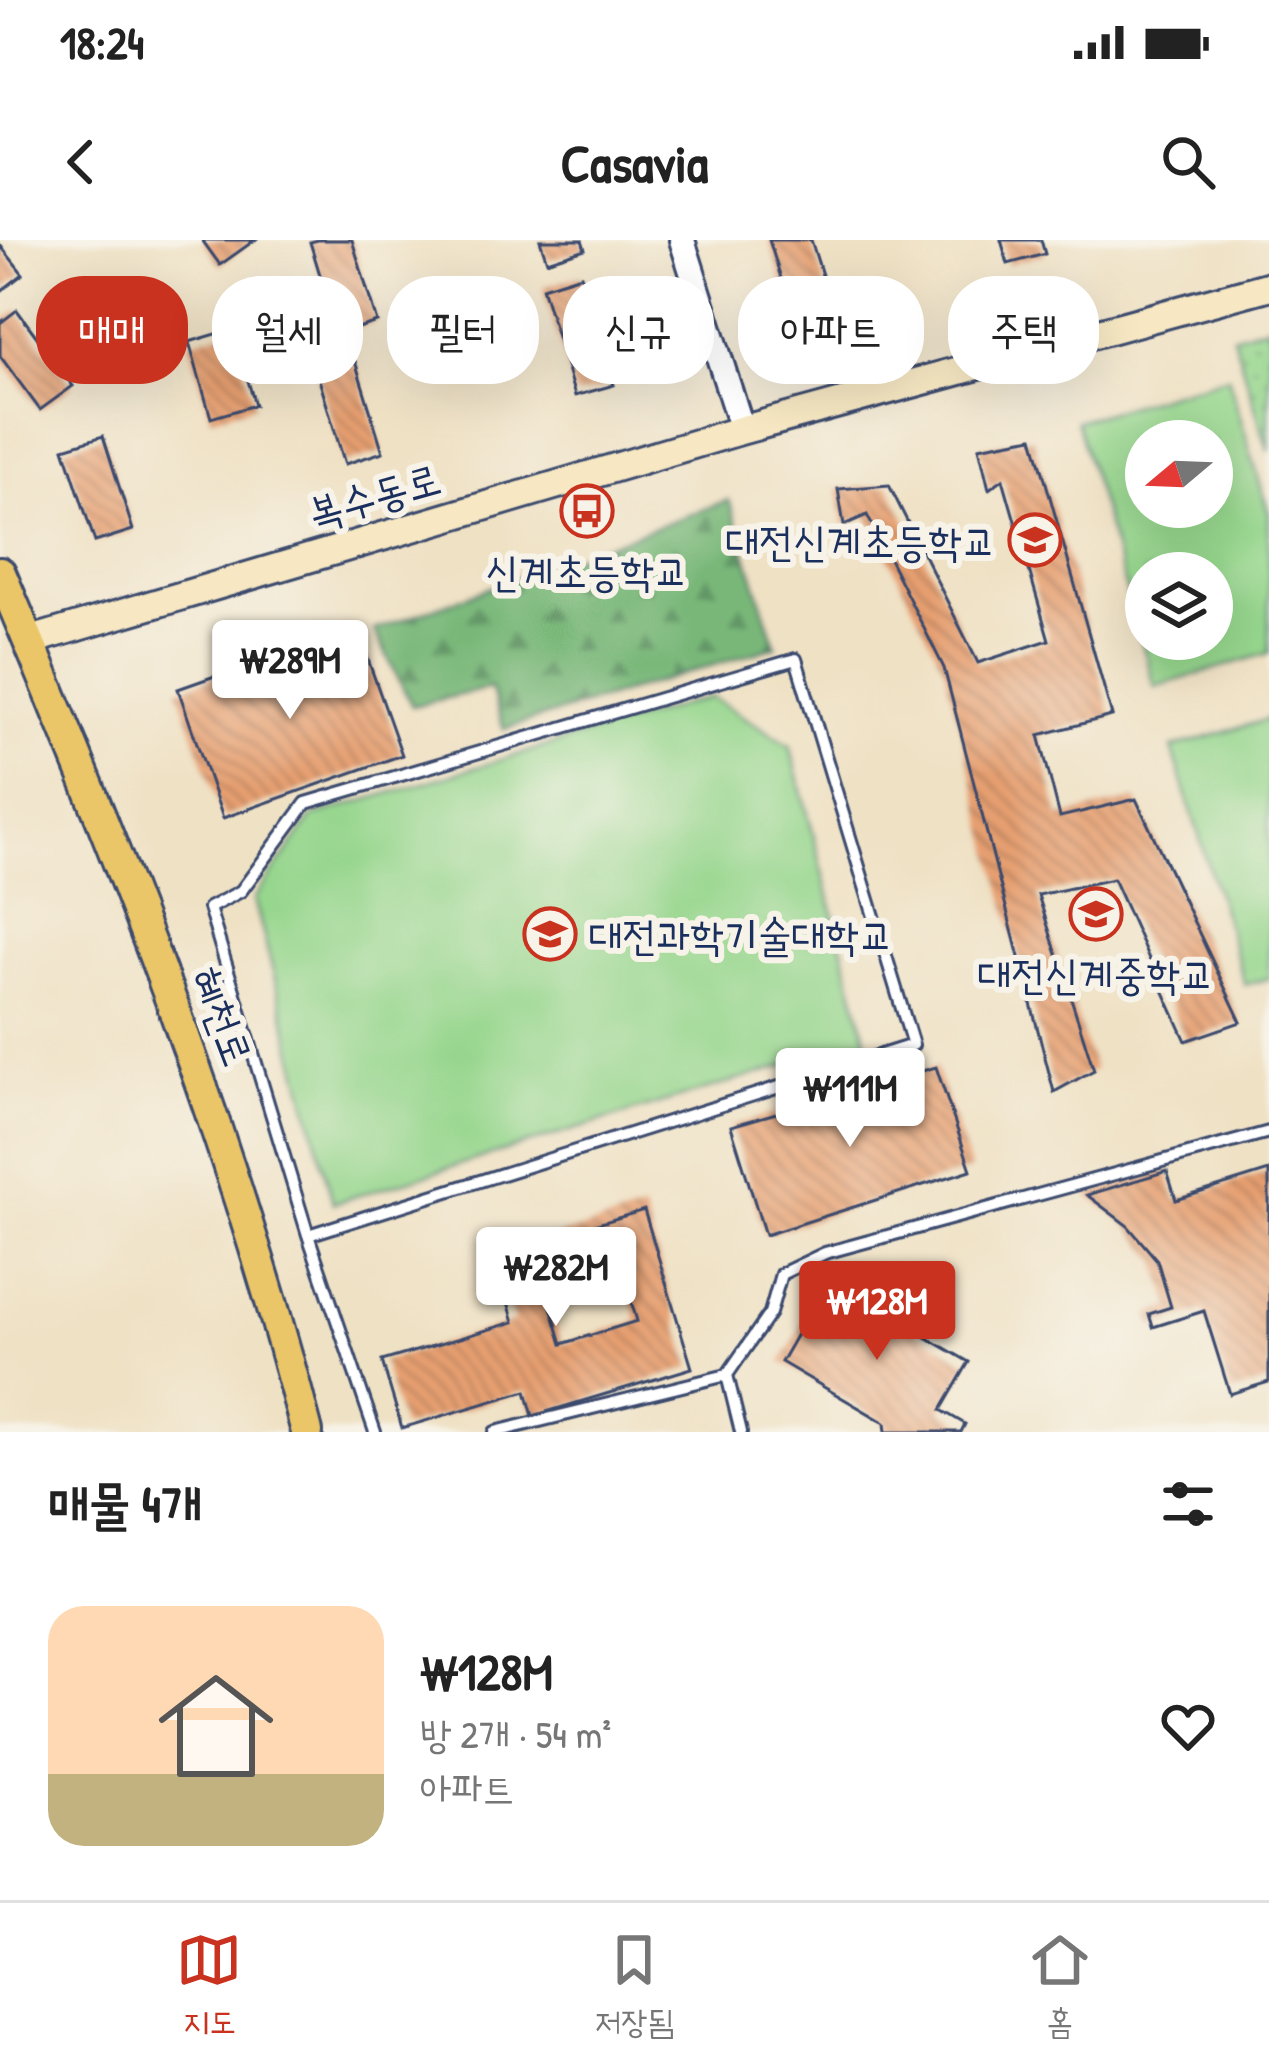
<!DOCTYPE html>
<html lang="ko">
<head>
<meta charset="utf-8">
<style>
  :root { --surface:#fff; --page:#f6f6f6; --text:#222; --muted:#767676; --line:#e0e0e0; --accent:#c8321e }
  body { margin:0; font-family:"Patrick Hand","Poor Story",sans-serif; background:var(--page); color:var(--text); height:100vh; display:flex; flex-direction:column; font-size:45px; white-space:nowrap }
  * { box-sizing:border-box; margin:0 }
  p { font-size:39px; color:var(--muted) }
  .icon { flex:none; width:66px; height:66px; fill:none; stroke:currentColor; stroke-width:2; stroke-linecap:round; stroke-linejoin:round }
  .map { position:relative; height:1192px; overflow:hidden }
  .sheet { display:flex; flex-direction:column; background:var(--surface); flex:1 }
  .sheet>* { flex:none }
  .guide { position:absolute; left:36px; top:36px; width:1197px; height:108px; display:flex; gap:24px }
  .needle { width:78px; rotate:251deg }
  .tools { position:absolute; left:1125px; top:180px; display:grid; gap:24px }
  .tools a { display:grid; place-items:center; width:108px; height:108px; border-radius:50%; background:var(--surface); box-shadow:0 12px 48px #0002; font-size:60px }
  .price { position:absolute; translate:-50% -102px; padding:0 27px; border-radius:12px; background:#fff; color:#222; font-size:39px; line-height:78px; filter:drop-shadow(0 3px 6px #0008) }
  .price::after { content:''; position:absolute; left:50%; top:72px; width:36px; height:27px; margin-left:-18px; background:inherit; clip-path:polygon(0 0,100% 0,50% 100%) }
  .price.active { background:var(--accent); color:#fff }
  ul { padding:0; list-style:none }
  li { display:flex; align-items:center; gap:36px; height:300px; padding:0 48px }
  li+li { border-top:3px solid var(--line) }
  li span { display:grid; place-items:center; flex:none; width:336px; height:240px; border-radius:36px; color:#555 }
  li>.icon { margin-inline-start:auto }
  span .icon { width:144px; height:144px; fill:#fffc; stroke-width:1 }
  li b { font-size:51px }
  h2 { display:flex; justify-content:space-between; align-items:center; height:144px; padding:0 48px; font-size:51px }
  .pill { padding:0 42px; border-radius:48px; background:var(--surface); box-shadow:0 12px 48px #0002; font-size:42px; line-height:108px }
  .pill.active { background:var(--accent); color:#fff }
  .status { display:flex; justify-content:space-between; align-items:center; height:84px; padding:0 60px; background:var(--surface); direction:ltr }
  .status svg { height:33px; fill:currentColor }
  header { display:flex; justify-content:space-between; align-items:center; height:156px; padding:0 48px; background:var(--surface); font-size:54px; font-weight:800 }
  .dock { display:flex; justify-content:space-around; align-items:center; height:168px; border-top:3px solid var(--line); background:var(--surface); font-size:33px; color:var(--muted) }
  .dock a { display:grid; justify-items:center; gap:6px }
  .dock .active { color:var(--accent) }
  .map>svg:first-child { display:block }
</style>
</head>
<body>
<div class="status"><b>18:24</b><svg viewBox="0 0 49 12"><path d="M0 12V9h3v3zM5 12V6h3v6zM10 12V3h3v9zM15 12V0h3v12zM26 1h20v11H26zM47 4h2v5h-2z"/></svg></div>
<header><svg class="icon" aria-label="back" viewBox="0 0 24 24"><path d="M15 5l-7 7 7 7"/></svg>Casavia<svg class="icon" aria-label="search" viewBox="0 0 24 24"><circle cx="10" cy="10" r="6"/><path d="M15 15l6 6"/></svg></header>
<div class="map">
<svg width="1269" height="1192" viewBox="0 0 1269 1192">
  <defs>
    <pattern id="forest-firs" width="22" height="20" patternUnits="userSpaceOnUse" patternTransform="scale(3)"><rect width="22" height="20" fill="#78b778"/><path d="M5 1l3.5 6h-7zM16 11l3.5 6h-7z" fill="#629566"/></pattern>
    <pattern id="park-dots" width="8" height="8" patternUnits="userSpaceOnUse" patternTransform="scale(3)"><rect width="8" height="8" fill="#96d68d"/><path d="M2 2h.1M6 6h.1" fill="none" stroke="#81b87c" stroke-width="1.8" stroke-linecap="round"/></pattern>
    <pattern id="building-back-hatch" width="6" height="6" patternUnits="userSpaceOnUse" patternTransform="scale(3)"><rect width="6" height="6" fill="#e69f70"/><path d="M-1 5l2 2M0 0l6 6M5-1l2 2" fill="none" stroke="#ba825f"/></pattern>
  </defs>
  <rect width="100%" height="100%" fill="#f7f3e8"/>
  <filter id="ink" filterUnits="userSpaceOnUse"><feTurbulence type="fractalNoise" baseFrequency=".00833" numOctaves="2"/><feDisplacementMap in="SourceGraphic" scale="24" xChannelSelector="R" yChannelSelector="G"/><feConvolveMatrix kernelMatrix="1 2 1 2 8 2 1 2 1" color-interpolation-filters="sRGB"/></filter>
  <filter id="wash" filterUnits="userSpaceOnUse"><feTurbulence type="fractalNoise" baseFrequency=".004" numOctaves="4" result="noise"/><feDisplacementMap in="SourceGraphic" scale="48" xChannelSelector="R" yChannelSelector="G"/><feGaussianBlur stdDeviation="2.7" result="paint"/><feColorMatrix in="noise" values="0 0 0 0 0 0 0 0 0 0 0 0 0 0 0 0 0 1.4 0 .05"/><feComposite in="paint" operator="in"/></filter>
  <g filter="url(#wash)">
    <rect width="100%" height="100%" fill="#efe1c4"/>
    <polygon fill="url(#forest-firs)" stroke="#4a736b" stroke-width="3" points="729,260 776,406 504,489 490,448 412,466 374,390"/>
    <polygon fill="url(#park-dots)" stroke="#588276" stroke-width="3" points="1269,85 1269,212 1233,96"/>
    <g fill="#96d68d" stroke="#588276" stroke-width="3" fill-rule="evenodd">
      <path d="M1228 136 1269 274V413L1155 447 1076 181ZM1212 201V267H1146V201ZM1212 333V399H1146V333Z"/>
      <polygon points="711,457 790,505 867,801 333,963 254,659 313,576"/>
      <polygon points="1269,479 1269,738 1245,745 1172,508"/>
    </g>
    <g id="blocks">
      <g fill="url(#building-back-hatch)" fill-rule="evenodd">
        <polygon points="202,0 255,0 220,25"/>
        <polygon points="318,0 352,0 377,82 338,94 310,2"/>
        <polygon points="540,0 582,0 585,9 547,21"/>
        <polygon points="769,0 811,0 838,86 800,98"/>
        <polygon points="1001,0 1041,0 1045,14 1008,24"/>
        <polygon points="0,5 23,34 0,52"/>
        <polygon points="581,35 614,145 575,156 542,47"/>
        <polygon points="17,70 73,146 40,170 0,116 0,83"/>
        <polygon points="233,89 255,165 211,178 189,102"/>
        <polygon points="355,121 383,212 345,224 317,133"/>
        <polygon points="103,196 133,290 95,302 64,208"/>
        <polygon points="1033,197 1112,476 1039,495 1060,577 1136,559 1241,782 1186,801 1113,639 1038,655 1094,830 1054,852 944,428 867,275 844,285 838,249 889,245 978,423 1049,400 1003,239 989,249 979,207"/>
        <polygon points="356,386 402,515 223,578 178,449"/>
        <polygon points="936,827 971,930 765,995 731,886"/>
        <polygon points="1167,931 1176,960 1269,931 1269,1142 1230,1154 1204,1071 1153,1087 1149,1074 1171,1067 1157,1020 1128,986 1087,955"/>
        <path d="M644 970 692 1128 533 1176 526 1151 402 1188 382 1121 514 1082 494 1015ZM620 1025 637 1081 562 1104 545 1047Z"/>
        <polygon points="828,1040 969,1122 941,1170 965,1184 961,1192 886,1192 885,1183 781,1122"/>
      </g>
    </g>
  </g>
  <g filter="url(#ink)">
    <use href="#blocks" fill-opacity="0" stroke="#3b4a6d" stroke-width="3"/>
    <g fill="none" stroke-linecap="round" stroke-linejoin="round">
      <g stroke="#3b4a6d" stroke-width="16">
        <g id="service">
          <polyline points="308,995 913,805 796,419 306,563 241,651 209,668 308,995 375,1192"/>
          <polyline points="495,1192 727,1135"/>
          <polyline points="741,1192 727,1135 770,1073 781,1034 825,1013 1269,892"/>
        </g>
      </g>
      <g stroke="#3b4a6d" stroke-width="30">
        <polyline id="tertiary" points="682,0 742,190"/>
      </g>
      <g stroke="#3b4a6d" stroke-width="33">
        <polyline id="secondary" points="29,401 742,190 1269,46"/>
      </g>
      <g stroke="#3b4a6d" stroke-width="36">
        <path id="primary" d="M0 333C119 614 231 896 307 1192"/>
      </g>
      <use href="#service" stroke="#fff" stroke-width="10"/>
      <use href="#tertiary" stroke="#fff" stroke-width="24"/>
      <use href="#secondary" stroke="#f7e8c3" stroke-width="27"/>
      <use href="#primary" stroke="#ebc669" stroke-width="30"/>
    </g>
  </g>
  <defs>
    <g id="bus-ring" transform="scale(2.7)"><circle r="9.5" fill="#f7f3e8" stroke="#c8321e" stroke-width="1.5"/><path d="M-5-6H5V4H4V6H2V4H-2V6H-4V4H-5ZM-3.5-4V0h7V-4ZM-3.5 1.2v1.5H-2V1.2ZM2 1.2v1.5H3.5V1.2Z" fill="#c8321e"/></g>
    <g id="school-ring" transform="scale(2.7)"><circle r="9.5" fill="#f7f3e8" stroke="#c8321e" stroke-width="1.5"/><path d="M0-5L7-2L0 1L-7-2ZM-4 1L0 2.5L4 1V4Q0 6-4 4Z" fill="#c8321e"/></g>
    <g id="university-ring" transform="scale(2.7)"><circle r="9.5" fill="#f7f3e8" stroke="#c8321e" stroke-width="1.5"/><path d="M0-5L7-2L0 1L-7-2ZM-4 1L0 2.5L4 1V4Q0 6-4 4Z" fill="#c8321e"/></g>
  </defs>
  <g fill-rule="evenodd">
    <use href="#bus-ring" x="587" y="271"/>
    <use href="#school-ring" x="1035" y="300"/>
    <use href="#school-ring" x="1096" y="674"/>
    <use href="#university-ring" x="550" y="694"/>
  </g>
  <g text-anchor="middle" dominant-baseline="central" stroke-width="12" stroke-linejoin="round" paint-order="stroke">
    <g font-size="42" fill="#1b2f5e" stroke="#f7f3e8">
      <text transform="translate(374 255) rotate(-16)">복수동로</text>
      <text transform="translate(223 776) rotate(69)">혜천로</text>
    </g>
    <g font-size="42" fill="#1b2f5e" stroke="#f7f3e8">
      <text x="996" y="300" text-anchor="end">대전신계초등학교</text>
      <text x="587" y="330">신계초등학교</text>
      <text x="589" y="694" text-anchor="start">대전과학기술대학교</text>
      <text x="1096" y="733">대전신계중학교</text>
    </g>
  </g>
</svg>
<div class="tools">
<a><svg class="needle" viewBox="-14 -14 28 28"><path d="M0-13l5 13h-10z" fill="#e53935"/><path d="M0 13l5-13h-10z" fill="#767676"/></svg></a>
<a><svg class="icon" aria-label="layers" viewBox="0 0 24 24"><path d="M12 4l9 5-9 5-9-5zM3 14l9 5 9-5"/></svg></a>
</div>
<b class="price" style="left:290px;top:482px">₩289M</b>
<b class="price" style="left:850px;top:910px">₩111M</b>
<b class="price" style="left:556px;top:1089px">₩282M</b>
<b class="price active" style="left:877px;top:1123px">₩128M</b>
<div class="guide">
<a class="pill active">매매</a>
<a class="pill">월세</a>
<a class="pill">필터</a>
<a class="pill">신규</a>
<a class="pill">아파트</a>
<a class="pill">주택</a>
</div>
</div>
<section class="sheet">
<h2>매물 4개<svg class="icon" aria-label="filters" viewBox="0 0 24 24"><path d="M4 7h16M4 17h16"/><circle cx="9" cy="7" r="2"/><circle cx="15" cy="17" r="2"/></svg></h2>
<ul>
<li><span style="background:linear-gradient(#ffd9b3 70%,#c2b280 0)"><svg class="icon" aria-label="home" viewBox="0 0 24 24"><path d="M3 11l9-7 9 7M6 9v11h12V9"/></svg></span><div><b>₩128M</b><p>방 2개 · 54 m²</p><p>아파트</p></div><svg class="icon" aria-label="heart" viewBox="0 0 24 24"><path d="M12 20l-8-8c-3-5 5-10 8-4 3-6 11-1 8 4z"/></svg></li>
</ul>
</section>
<nav class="dock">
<a class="active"><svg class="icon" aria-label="map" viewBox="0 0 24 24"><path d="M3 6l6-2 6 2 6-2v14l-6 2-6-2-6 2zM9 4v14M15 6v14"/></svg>지도</a>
<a><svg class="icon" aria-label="saved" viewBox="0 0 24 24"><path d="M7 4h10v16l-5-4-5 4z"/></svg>저장됨</a>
<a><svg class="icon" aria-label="home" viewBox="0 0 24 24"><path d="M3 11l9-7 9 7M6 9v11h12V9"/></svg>홈</a>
</nav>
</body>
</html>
